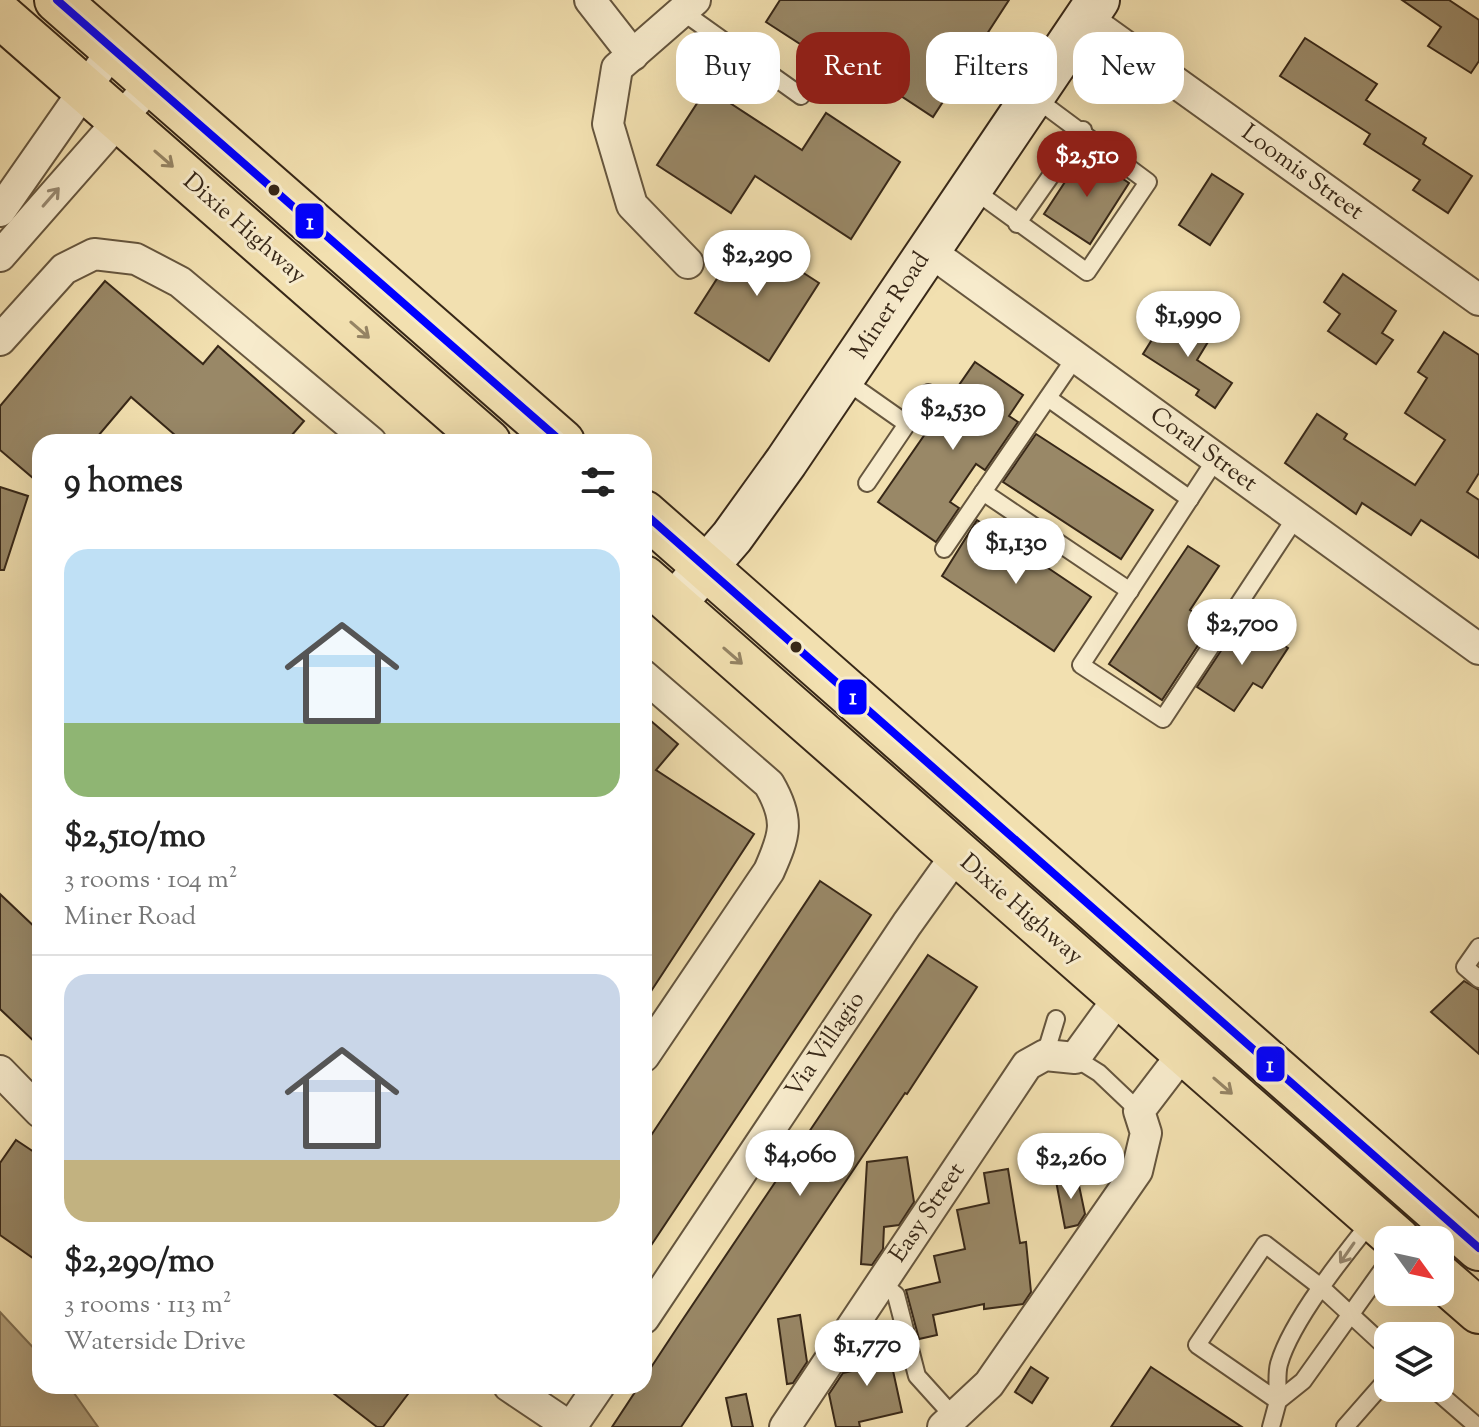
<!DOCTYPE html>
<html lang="en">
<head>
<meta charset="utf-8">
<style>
  :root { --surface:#fff; --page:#f2f2f2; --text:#222; --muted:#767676; --line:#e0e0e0; --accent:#8f2418 }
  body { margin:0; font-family:"Sorts Mill Goudy",serif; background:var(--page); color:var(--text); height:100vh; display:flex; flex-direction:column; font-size:30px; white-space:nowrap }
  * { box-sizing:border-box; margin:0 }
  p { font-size:26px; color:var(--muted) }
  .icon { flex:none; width:44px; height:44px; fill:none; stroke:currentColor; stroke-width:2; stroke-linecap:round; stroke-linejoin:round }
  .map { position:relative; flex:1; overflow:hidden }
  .details { position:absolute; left:32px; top:434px; width:620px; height:960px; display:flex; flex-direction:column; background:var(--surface); border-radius:24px; box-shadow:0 8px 32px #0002 }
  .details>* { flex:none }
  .banner { position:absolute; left:676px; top:32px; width:682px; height:72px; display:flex; gap:16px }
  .needle { width:52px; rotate:123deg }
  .tools { position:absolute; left:1374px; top:1226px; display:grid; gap:16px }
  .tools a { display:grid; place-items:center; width:80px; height:80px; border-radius:16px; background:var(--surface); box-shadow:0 8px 32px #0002; font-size:40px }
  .price { position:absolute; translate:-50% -68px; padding:0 18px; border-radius:28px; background:#fff; color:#222; font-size:26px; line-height:52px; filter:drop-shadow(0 2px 4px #0008) }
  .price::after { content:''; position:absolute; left:50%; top:48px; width:24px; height:18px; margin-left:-12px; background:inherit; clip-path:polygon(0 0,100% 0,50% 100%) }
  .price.active { background:var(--accent); color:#fff }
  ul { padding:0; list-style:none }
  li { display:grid; align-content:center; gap:16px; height:424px; padding:0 32px }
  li+li { border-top:2px solid var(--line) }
  li span { display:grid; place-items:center; height:248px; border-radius:24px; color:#555 }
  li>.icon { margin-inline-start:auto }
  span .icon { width:144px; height:144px; fill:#fffc; stroke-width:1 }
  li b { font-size:34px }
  h2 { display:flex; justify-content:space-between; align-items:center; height:96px; padding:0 32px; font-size:34px }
  .chip { padding:0 28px; border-radius:24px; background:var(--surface); box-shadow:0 8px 32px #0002; font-size:28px; line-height:72px }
  .chip.active { background:var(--accent); color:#fff }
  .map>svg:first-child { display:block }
</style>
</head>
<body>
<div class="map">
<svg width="1479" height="1427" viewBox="0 0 1479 1427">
  <rect width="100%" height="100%" fill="#f2e0b0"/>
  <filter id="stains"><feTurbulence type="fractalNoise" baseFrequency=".0025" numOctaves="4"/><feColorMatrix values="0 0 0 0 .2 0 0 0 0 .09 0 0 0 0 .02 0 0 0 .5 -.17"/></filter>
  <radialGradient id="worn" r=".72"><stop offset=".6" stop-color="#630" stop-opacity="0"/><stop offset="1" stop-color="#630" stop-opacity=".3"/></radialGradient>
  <polygon fill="#b3a17c" stroke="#827154" stroke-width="2" points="0,1312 40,1355 40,1386 69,1386 98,1427 0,1427"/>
  <g fill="#998867" stroke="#382818" stroke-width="2">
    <polygon points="780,0 1009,0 933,117 834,52 828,62 766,22"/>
    <polygon points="1402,0 1449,0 1479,20 1479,61 1471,73 1428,46 1441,27"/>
    <polygon points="1305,38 1377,84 1366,100 1426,138 1423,144 1472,176 1448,213 1413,190 1420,180 1364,144 1370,134 1280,76"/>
    <polygon points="707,88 802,150 826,113 900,162 851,239 755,176 731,213 657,165"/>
    <polygon points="1084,153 1129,183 1090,244 1044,214"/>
    <polygon points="1212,174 1243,194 1210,245 1179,225"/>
    <polygon points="745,235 819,283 769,361 695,313"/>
    <polygon points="1343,274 1396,311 1382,333 1393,340 1376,364 1328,331 1340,314 1324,302"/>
    <polygon points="105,281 203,364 218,346 304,421 286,442 183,442 131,397 93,442 40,442 40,484 0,450 0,406"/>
    <polygon points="1190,317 1214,332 1197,360 1232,383 1215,408 1196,395 1199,390 1143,354 1163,322 1180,333"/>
    <polygon points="1444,332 1479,355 1479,473 1467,492 1479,500 1479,558 1421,520 1411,535 1362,503 1356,514 1285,463 1317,414 1347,434 1344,439 1415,485 1445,440 1405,413 1427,378 1418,372"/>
    <polygon points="975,362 1023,395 1009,416 1018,422 985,470 976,464 950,502 959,508 936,542 878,502"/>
    <polygon points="1036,434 1153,510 1121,559 1003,482"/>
    <polygon points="0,487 28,496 4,570 0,570"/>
    <polygon points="977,520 1091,597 1054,651 942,576"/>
    <polygon points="1188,546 1219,566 1190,610 1212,624 1162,700 1109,664"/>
    <polygon points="1251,624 1288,648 1262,688 1253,683 1234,711 1197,687 1230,637 1239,642"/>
    <polygon points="644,715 678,744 656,770 754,834 644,1002"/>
    <polygon points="820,881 871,915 644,1256 644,1146"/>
    <polygon points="0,894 40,932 40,1047 0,1009"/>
    <polygon points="928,955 977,987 907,1094 905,1093 681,1427 612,1427 639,1386 644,1386 644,1378 679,1325"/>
    <polygon points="1464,981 1479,990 1479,1054 1431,1012"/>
    <polygon points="16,1140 40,1156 40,1263 0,1235 0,1163"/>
    <polygon points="907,1157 914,1202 899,1225 884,1227 883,1249 872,1265 861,1264 867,1162"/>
    <polygon points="1008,1169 1020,1243 1026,1242 1031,1292 1023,1304 984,1309 984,1304 933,1315 937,1335 919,1339 906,1290 940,1282 934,1256 965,1249 957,1210 989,1203 984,1173"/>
    <polygon points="1077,1176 1085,1214 1078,1225 1065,1228 1056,1181"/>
    <polygon points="800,1315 807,1362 793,1383 787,1384 778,1319"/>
    <polygon points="885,1334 902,1412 859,1422 860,1427 836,1427 829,1394 843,1373 866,1368 862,1345 866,1338"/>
    <polygon points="1031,1367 1048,1378 1032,1403 1015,1392"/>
    <polygon points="1151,1367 1242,1427 1111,1427"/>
    <polygon points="324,1386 414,1386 383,1427 377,1427"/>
    <polygon points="746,1394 753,1427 732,1427 726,1398"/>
  </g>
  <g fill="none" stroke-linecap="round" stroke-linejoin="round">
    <g stroke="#66563e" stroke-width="20">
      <g id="lane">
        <polyline points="683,12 801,96"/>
        <polyline points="971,188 1087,272 1148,182 1035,98"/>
        <polyline points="1017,224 1083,130"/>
        <polyline points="843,379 907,424 867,483"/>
        <polyline points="1048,398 1190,499"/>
        <polyline points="907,424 928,393"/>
        <polyline points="1216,459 1081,665 1163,719 1296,517"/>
        <polyline points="983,492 1130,591"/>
        <polyline points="944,549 1075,358"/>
        <polyline points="1479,947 1465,967 1479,979"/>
        <polyline points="1045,1055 1056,1019"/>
        <polyline points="1075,1058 1099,1073 1139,1111"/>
        <path d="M1374 1218C1345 1254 1291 1321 1279 1364 1276 1375 1278 1390 1278 1401L1197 1345 1265 1244 1322 1288 1388 1349"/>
        <polyline points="882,1283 896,1295 917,1376 954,1417"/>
        <polyline points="1433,1388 1478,1427"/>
        <polyline points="1271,1427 1278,1401 1303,1381 1388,1262"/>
        <polyline points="1345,1427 1388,1378"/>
      </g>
    </g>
    <g stroke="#66563e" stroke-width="34">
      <g id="street">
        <polyline points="590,0 633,55"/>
        <polyline points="1086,18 1479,300"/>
        <polyline points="0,211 113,49"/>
        <polyline points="928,250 1479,649"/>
        <polyline points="0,256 152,83"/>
        <polyline points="688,263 632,205 608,124 617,68 695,0"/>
        <polyline points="0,340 64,269 94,254 136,259 180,282 371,442"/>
        <path d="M644 676 769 784C790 820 785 835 769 871L644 1056"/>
        <polyline points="0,1071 40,1112"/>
        <polyline points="644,1318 907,924 957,854"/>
        <polyline points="509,1386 570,1427"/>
        <polyline points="571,1427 599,1386"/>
        <polyline points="785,1427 1027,1065 1045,1055 1075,1058 1120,996"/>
        <polyline points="943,1427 989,1384 1137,1171 1146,1133 1139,1111 1184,1052"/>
      </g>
    </g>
    <g stroke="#382818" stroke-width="46">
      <polyline id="secondary" points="674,604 732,537 786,462 1098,0"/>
    </g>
    <g stroke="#382818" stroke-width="48">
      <g id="primary">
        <polyline points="57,0 562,442"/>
        <polyline points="0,15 488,442"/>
        <polyline points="644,513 1479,1248"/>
        <polyline points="644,578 1398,1240"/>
        <polyline points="1440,1277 1479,1311"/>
      </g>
    </g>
    <use href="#lane" stroke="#f7ebcc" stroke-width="16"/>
    <use href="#street" stroke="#f7ebcc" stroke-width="30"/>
    <use href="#secondary" stroke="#f7ebcc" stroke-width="42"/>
    <use href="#primary" stroke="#f2e0b0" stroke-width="44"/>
    <g stroke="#f7ebcc" stroke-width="14">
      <g id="bus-1">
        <polyline points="57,0 562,442"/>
        <polyline points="644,513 1479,1248"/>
      </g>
    </g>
    <use href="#bus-1" stroke="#00f" stroke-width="8"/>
  </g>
  <defs><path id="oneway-shaft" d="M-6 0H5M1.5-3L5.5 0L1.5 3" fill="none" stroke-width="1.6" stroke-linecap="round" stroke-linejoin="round" transform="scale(2)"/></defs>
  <g stroke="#958464">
    <use href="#oneway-shaft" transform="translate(164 159) rotate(41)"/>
    <use href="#oneway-shaft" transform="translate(360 330) rotate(41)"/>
    <use href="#oneway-shaft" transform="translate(733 656) rotate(41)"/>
    <use href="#oneway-shaft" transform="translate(1223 1086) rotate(41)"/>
  </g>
  <g stroke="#988a72">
    <use href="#oneway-shaft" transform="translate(51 197) rotate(-49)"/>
    <use href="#oneway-shaft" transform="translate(1347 1253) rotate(125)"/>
  </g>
  <g fill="#382818" stroke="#f7ebcc" stroke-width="3">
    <circle cx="274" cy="190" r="7"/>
    <circle cx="796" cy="647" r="7"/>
  </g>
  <g text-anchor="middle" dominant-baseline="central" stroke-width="6" stroke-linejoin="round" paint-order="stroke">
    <g font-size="24" fill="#382818" stroke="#f7ebcc">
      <text transform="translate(1302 173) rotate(36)">Loomis Street</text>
      <text transform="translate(244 229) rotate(41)">Dixie Highway</text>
      <text transform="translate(891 306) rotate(-57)">Miner Road</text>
      <text transform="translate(1203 450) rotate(36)">Coral Street</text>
      <text transform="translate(1021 910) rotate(41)">Dixie Highway</text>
      <text transform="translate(826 1045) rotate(-56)">Via Villagio</text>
      <text transform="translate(928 1213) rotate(-56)">Easy Street</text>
    </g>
  </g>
  <g stroke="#f7ebcc" stroke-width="3">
    <rect x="294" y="202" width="31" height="38" rx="8" fill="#00f"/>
    <rect x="837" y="678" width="31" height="38" rx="8" fill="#00f"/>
    <rect x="1255" y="1045" width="31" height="38" rx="8" fill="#00f"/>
  </g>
  <g font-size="22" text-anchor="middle" font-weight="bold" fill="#fff">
    <text x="310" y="229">1</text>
    <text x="853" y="704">1</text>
    <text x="1270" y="1072">1</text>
  </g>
  <rect width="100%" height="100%" filter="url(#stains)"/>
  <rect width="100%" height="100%" fill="url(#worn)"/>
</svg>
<div class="tools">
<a><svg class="needle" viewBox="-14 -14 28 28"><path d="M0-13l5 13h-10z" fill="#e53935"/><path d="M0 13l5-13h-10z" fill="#767676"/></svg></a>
<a><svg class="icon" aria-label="layers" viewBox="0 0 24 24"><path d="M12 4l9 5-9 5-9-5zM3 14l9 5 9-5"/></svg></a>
</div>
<b class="price active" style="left:1087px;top:199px">$2,510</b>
<b class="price" style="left:757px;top:298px">$2,290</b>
<b class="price" style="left:1188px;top:359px">$1,990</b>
<b class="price" style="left:953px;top:452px">$2,530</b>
<b class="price" style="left:1016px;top:586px">$1,130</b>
<b class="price" style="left:1242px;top:667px">$2,700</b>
<b class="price" style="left:800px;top:1198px">$4,060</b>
<b class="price" style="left:1071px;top:1201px">$2,260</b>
<b class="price" style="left:867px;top:1388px">$1,770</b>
<div class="banner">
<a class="chip">Buy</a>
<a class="chip active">Rent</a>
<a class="chip">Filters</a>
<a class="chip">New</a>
</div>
<section class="details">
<h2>9 homes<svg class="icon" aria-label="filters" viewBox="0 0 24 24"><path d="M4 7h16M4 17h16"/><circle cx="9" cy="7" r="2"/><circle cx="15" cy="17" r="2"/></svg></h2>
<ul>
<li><span style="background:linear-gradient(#bfe0f5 70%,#8fb573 0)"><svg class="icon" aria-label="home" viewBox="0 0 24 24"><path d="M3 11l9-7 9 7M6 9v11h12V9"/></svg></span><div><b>$2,510/mo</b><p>3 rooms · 104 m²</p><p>Miner Road</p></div></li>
<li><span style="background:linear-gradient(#c9d6e8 75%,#c2b280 0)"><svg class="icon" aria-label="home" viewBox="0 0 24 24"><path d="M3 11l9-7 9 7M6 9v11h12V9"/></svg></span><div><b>$2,290/mo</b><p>3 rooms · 113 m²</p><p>Waterside Drive</p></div></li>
</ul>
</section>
</div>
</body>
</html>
